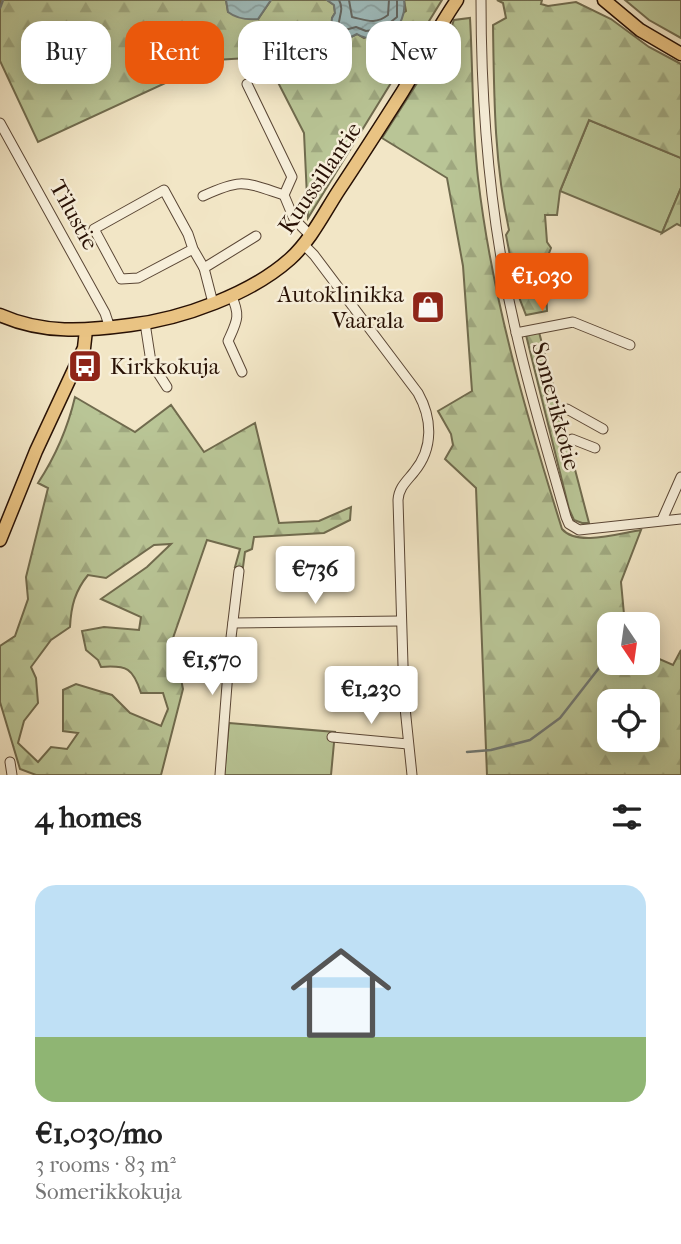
<!DOCTYPE html>
<html lang="en">
<head>
<meta charset="utf-8">
<style>
  :root { --surface:#fff; --page:#f6f6f6; --text:#222; --muted:#767676; --line:#e0e0e0; --accent:#ea580c }
  body { margin:0; font-family:"IM FELL French Canon",serif; background:var(--page); color:var(--text); height:100vh; display:flex; flex-direction:column; font-size:26px; white-space:nowrap }
  * { box-sizing:border-box; margin:0 }
  p { font-size:23px; color:var(--muted) }
  .icon { flex:none; width:38px; height:38px; fill:none; stroke:currentColor; stroke-width:2; stroke-linecap:round; stroke-linejoin:round }
  .map { position:relative; height:775px; overflow:hidden }
  .panel { display:flex; flex-direction:column; background:var(--surface); flex:1 }
  .panel>* { flex:none }
  .guide { position:absolute; left:21px; top:21px; width:640px; height:63px; display:flex; gap:14px }
  .needle { width:46px; rotate:167deg }
  .fabs { position:absolute; left:597px; top:612px; display:grid; gap:14px }
  .fabs a { display:grid; place-items:center; width:63px; height:63px; border-radius:14px; background:var(--surface); box-shadow:0 4px 18px #0003; font-size:35px }
  .price { position:absolute; translate:-50% -60px; padding:0 16px; border-radius:7px; background:#fff; color:#222; font-size:23px; line-height:46px; filter:drop-shadow(0 2px 4px #0008) }
  .price::after { content:''; position:absolute; left:50%; top:42px; width:21px; height:16px; margin-left:-10px; background:inherit; clip-path:polygon(0 0,100% 0,50% 100%) }
  .price.selected { background:var(--accent); color:#fff }
  ul { padding:0; list-style:none }
  li { display:grid; align-content:center; gap:14px; height:371px; padding:0 35px }
  li+li { border-top:2px solid var(--line) }
  li span { display:grid; place-items:center; height:217px; border-radius:21px; color:#555 }
  li>.icon { margin-inline-start:auto }
  span .icon { width:126px; height:126px; fill:#fffc; stroke-width:1 }
  li b { font-size:30px }
  h2 { display:flex; justify-content:space-between; align-items:center; height:84px; padding:0 35px; font-size:30px }
  .tag { padding:0 24px; border-radius:21px; background:var(--surface); box-shadow:0 4px 18px #0003; font-size:24px; line-height:63px }
  .tag.selected { background:var(--accent); color:#fff }
  .map>svg:first-child { display:block }
</style>
</head>
<body>
<div class="map">
<svg width="681" height="775" viewBox="0 0 681 775">
  <defs>
    <pattern id="forest-firs" width="22" height="20" patternUnits="userSpaceOnUse" patternTransform="scale(1.75)"><rect width="22" height="20" fill="#b9c596"/><path d="M5 1l3.5 6h-7zM16 11l3.5 6h-7z" fill="#9fa880"/></pattern>
    <pattern id="water-waves" width="16" height="10" patternUnits="userSpaceOnUse" patternTransform="scale(1.75)"><rect width="16" height="10" fill="#9fbdbe"/><path d="M0 5q4-4 8 0t8 0" fill="none" stroke="#89a1a2"/></pattern>
  </defs>
  <rect width="100%" height="100%" fill="#f2e6c6"/>
  <filter id="stains"><feTurbulence type="fractalNoise" baseFrequency=".00286" numOctaves="4"/><feColorMatrix values="0 0 0 0 .2 0 0 0 0 .09 0 0 0 0 .02 0 0 0 .5 -.17"/></filter>
  <radialGradient id="worn" r=".72"><stop offset=".6" stop-color="#630" stop-opacity="0"/><stop offset="1" stop-color="#630" stop-opacity=".3"/></radialGradient>
  <g fill="#b9c596" stroke="#706b4e" stroke-width="2">
    <polygon points="625,0 681,0 681,38 649,20"/>
    <polygon points="589,120 681,158 681,188 662,233 560,191"/>
    <polygon points="229,723 335,732 331,775 224,775"/>
  </g>
  <g fill="url(#forest-firs)" stroke="#706b4e" stroke-width="2" fill-rule="evenodd">
    <polygon points="0,0 226,0 228,12 258,19 271,0 327,0 334,5 335,13 332,18 332,39 349,38 357,34 364,38 406,11 404,0 442,0 308,218 304,133 265,57 215,60 38,142 0,61"/>
    <path d="M497 0H542L541 4 548 6 576 2 611 19 649 47 681 64V158L589 120 560 191 557 215H545L547 242 551 248 545 264 547 311 526 315 517 292 506 235 509 230C494 162 494 94 493 25L506 18 503 3Z"/>
    <path d="M470 18C473 71 472 125 478 178 492 298 526 414 562 529 577 547 620 533 641 530L621 582 625 625H609V663H648V654L673 665 681 650V775H487L476 488 445 459 453 445 451 434 438 411 472 391 463 266 447 178 382 138 449 33 454 20ZM609 702H648V740H609Z"/>
    <polygon points="681,188 681,226 677,224 662,233"/>
    <polygon points="539,332 589,523 582,523 574,520 569,509 526,335"/>
    <path d="M75 397 135 432 171 405 204 452 255 423 279 523 319 521 351 507 350 520 324 533 254 537 252 549 245 552 243 567H235L240 549 207 540 173 638 183 689 161 775H36L20 769 0 702V646L15 636 28 599 26 577 48 488 38 483C55 457 68 427 75 397ZM171 544 147 567 101 599 141 617 139 630 104 627 82 631 86 650 98 660 101 667C127 665 133 668 141 693H163L168 709 161 726 130 713 112 695 76 684 63 690V731L78 733 67 749 51 747 38 762 18 743 24 721 38 703 36 678 31 667 51 640 70 627C71 606 75 591 88 575L106 578 154 545Z"/>
  </g>
  <g fill="url(#water-waves)" stroke="#6f7874" stroke-width="2">
    <path d="M226 0H271L258 19C247 20 237 19 228 12Z"/>
    <path d="M327 0H404C408 28 381 48 357 34L349 38 328 39 327 31 331 28 332 18 335 13 334 5Z"/>
  </g>
  <g fill="none" stroke-linecap="round" stroke-linejoin="round">
    <g stroke="#646762" stroke-width="2">
      <path d="M339 0C345 11 337 18 339 29L345 30 356 27 366 31 382 29 397 17V0"/>
      <path d="M349 0 352 17C366 20 375 25 388 15L389 0"/>
    </g>
    <g stroke="#6f7874" stroke-width="2.5">
      <polyline points="0,8 3,0"/>
      <polyline points="467,752 491,750 530,740 560,718 599,668 604,649 609,651"/>
    </g>
    <g stroke="#5a4635" stroke-width="11">
      <g id="minor">
        <path d="M481 0C481 109 491 226 516 332 530 395 549 456 566 517L569 524 579 530 681 519"/>
        <polyline points="247,84 292,177 284,195 294,219 310,235"/>
        <polyline points="0,123 105,313 110,328"/>
        <path d="M203 196C242 178 244 182 284 195"/>
        <path d="M303 244 314 255 418 393C432 418 434 448 414 472 407 481 399 487 398 500L404 698 412 775"/>
        <polyline points="193,249 188,234 164,190 94,229 121,279 138,278 193,249 204,268"/>
        <path d="M231 295C241 316 237 321 228 341L242 372"/>
        <polyline points="213,303 204,268 256,236"/>
        <polyline points="145,323 151,362 167,387"/>
        <polyline points="516,333 573,322 630,345"/>
        <polyline points="567,409 603,429"/>
        <polyline points="572,439 595,448"/>
        <polyline points="662,520 681,477"/>
        <polyline points="233,623 400,621"/>
        <polyline points="332,737 408,744"/>
        <polyline points="10,762 12,775"/>
        <polyline points="220,775 230,646 239,571"/>
      </g>
    </g>
    <g stroke="#281105" stroke-width="15">
      <g id="major">
        <polyline points="604,0 640,30 681,54"/>
        <path d="M0 315C43 334 85 331 130 325 182 319 251 294 290 259 311 240 324 213 339 190 361 157 382 124 403 91 421 61 437 29 457 0"/>
        <polyline points="0,540 36,451 84,348 86,330"/>
      </g>
    </g>
    <use href="#minor" stroke="#f7efda" stroke-width="9"/>
    <use href="#major" stroke="#e9c383" stroke-width="12"/>
  </g>
  <defs>
    <g id="shop-square" transform="scale(1.75)"><rect x="-9" y="-9" width="18" height="18" rx="4" fill="#8f2418" stroke="#f7efda"/><path d="M-5-2.5h2.3a2.7 3.5 0 0 1 5.4 0H5L5.5 6h-11ZM-1.5-2.5h3a1.5 2.3 0 0 0-3 0Z" fill="#fff"/></g>
    <g id="bus-square" transform="scale(1.75)"><rect x="-9" y="-9" width="18" height="18" rx="4" fill="#8f2418" stroke="#f7efda"/><path d="M-5-6H5V4H4V6H2V4H-2V6H-4V4H-5ZM-3.5-4V0h7V-4ZM-3.5 1.2v1.5H-2V1.2ZM2 1.2v1.5H3.5V1.2Z" fill="#fff"/></g>
  </defs>
  <g fill-rule="evenodd">
    <use href="#shop-square" x="428" y="307"/>
    <use href="#bus-square" x="85" y="366"/>
  </g>
  <g text-anchor="middle" dominant-baseline="central" stroke-width="5" stroke-linejoin="round" paint-order="stroke">
    <g font-size="23" fill="#281105" stroke="#f7efda">
      <text transform="translate(320 178) rotate(-56)">Kuussillantie</text>
      <text transform="translate(74 215) rotate(61)">Tilustie</text>
      <text transform="translate(556 406) rotate(75)">Somerikkotie</text>
    </g>
    <g font-size="23" fill="#281105" stroke="#f7efda" text-anchor="end">
      <text x="404" y="294">Autoklinikka<tspan x="404" dy="26">Vaarala</tspan></text>
      <text x="110" y="366" text-anchor="start">Kirkkokuja</text>
    </g>
  </g>
  <rect width="100%" height="100%" filter="url(#stains)"/>
  <rect width="100%" height="100%" fill="url(#worn)"/>
</svg>
<div class="fabs">
<a><svg class="needle" viewBox="-14 -14 28 28"><path d="M0-13l5 13h-10z" fill="#e53935"/><path d="M0 13l5-13h-10z" fill="#767676"/></svg></a>
<a><svg class="icon" aria-label="locate" viewBox="0 0 24 24"><circle cx="12" cy="12" r="6"/><path d="M12 2v4M12 18v4M2 12h4M18 12h4"/></svg></a>
</div>
<b class="price selected" style="left:542px;top:313px">€1,030</b>
<b class="price" style="left:315px;top:606px">€736</b>
<b class="price" style="left:212px;top:697px">€1,570</b>
<b class="price" style="left:371px;top:726px">€1,230</b>
<div class="guide">
<a class="tag">Buy</a>
<a class="tag selected">Rent</a>
<a class="tag">Filters</a>
<a class="tag">New</a>
</div>
</div>
<section class="panel">
<h2>4 homes<svg class="icon" aria-label="filters" viewBox="0 0 24 24"><path d="M4 7h16M4 17h16"/><circle cx="9" cy="7" r="2"/><circle cx="15" cy="17" r="2"/></svg></h2>
<ul>
<li><span style="background:linear-gradient(#bfe0f5 70%,#8fb573 0)"><svg class="icon" aria-label="home" viewBox="0 0 24 24"><path d="M3 11l9-7 9 7M6 9v11h12V9"/></svg></span><div><b>€1,030/mo</b><p>3 rooms · 83 m²</p><p>Somerikkokuja</p></div></li>
</ul>
</section>
</body>
</html>
